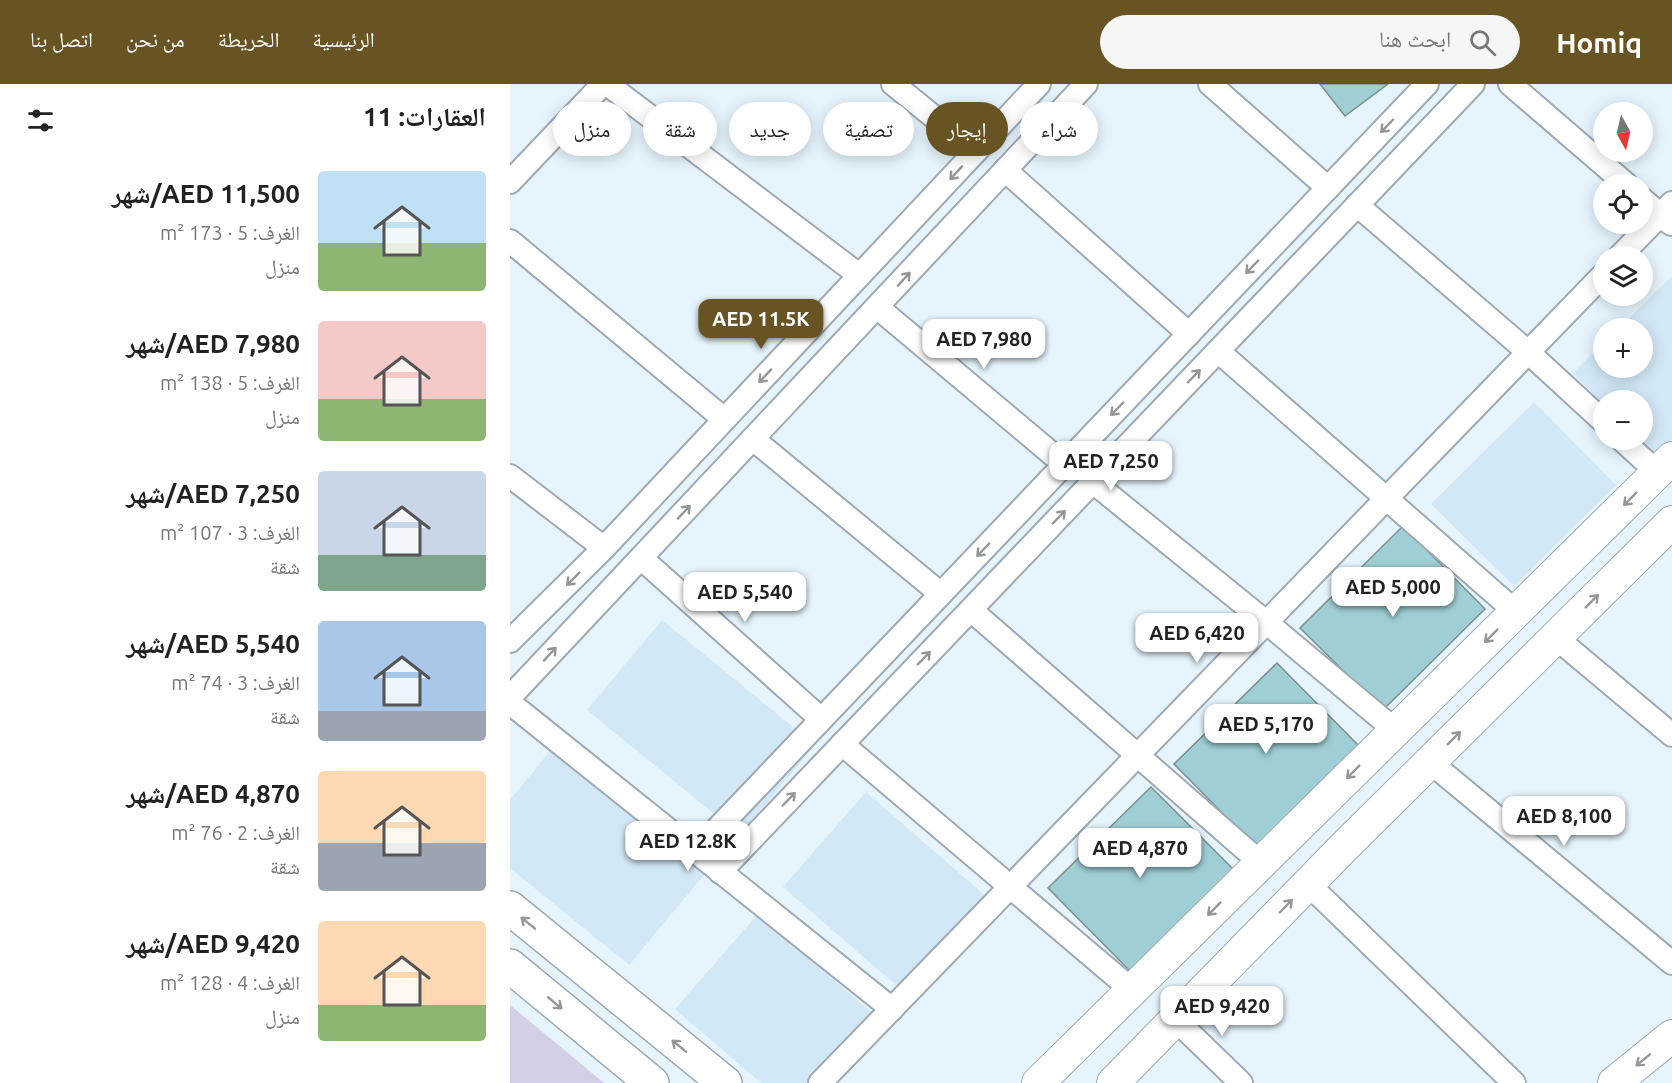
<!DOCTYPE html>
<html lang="ar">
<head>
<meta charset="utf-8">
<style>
  :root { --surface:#fff; --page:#f6f6f6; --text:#222; --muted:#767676; --accent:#685422 }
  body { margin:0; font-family:Ubuntu,"Noto Naskh Arabic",sans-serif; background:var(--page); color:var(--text); direction:rtl; height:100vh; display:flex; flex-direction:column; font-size:22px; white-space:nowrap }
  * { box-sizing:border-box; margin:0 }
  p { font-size:20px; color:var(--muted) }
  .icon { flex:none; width:33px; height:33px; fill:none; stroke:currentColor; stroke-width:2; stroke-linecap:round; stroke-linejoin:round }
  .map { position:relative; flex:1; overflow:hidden; direction:ltr }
  .sheet { display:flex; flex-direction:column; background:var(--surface); width:510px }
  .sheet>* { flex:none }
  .hud { position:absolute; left:18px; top:18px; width:570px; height:54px; direction:rtl; display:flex; gap:12px }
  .needle { width:39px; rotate:172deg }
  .tools { position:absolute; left:1083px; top:18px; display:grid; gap:12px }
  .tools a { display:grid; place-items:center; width:60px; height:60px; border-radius:50%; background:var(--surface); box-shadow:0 3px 15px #0003; font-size:30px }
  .price { position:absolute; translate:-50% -51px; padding:0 14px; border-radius:12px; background:#fff; color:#222; font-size:20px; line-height:39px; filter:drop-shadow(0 2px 3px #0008) }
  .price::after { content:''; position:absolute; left:50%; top:36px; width:18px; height:14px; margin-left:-9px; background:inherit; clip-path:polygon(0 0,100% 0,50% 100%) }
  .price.current { background:var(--accent); color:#fff }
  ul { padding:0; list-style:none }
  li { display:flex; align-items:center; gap:18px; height:150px; padding:0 24px }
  li span { display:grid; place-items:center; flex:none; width:168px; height:120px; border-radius:6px; color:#555 }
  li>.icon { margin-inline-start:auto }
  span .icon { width:72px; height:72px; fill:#fffc; stroke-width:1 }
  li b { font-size:26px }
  h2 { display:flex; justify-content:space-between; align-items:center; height:72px; padding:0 24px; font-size:26px }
  .pill { padding:0 21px; border-radius:27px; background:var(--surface); box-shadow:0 3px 15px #0003; font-size:21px; line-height:54px }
  .pill.current { background:var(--accent); color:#fff }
  header { display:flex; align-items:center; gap:36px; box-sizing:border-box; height:84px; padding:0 30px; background:var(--accent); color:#fff }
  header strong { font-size:28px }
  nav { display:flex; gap:33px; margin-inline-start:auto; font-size:21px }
  .search { width:420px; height:54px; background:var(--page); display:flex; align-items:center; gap:15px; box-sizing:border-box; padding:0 21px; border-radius:33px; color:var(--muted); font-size:22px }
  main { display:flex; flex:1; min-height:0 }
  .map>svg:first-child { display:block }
</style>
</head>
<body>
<header>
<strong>Homiq</strong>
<div class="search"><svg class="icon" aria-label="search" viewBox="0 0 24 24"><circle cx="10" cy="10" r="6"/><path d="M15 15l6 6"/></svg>ابحث هنا</div>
<nav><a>الرئيسية</a><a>الخريطة</a><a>من نحن</a><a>اتصل بنا</a></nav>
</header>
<main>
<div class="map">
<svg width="1162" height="999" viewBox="0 0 1162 999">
  <rect width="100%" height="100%" fill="#e5f4fd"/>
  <g fill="#d3e8f6">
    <polygon points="1162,192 1162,356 1145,372 1129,356 1132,356 1132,316 1094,316 1093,320 1063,289 1093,259 1094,284 1132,284 1132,244 1109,244"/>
    <polygon points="1024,318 1106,401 1004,502 921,420"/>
    <polygon points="152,536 305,661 230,751 77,626"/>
    <polygon points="41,666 194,791 119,881 0,784 0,716"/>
    <polygon points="356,708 478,814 395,909 273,803"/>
    <polygon points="248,830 370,936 315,999 251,999 165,925"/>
  </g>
  <polygon fill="#d4cfe6" points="0,921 94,999 0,999"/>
  <g fill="#9fcfd5" stroke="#7d8e90" stroke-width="1.5">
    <polygon points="810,0 878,0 835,32"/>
    <polygon points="893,442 975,525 873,626 790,544"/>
    <polygon points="767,579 849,662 746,763 664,680"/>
    <polygon points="641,703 723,785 620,887 538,804"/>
  </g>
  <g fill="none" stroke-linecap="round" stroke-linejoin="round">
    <g stroke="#9daab3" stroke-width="26">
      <g id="street">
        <polyline points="97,0 349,191"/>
        <polyline points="383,0 466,67"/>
        <polyline points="700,0 818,104"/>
        <polyline points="1000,0 1116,100"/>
        <polyline points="495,86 679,250"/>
        <polyline points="0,98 93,0"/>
        <polyline points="1132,115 1161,140"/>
        <polyline points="847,121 1018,268 1094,338"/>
        <polyline points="0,157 214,335"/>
        <polyline points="1110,172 1162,119"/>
        <polyline points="367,223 554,380"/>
        <polyline points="708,267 1006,528"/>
        <polyline points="243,355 431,510"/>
        <polyline points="1112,356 1147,388"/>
        <polyline points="0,392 94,464"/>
        <polyline points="583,398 756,538 885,646"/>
        <polyline points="131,474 311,635"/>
        <polyline points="461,526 751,779"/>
        <polyline points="1045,553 1162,651"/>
        <polyline points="0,557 94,464 529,0"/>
        <polyline points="0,613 576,0"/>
        <polyline points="0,619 382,925"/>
        <polyline points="332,660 622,906"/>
        <polyline points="920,678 1162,879"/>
        <polyline points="185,768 917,0"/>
        <polyline points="210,788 963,0"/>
        <polyline points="798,800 1004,999"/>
        <polyline points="665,935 731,999"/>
        <polyline points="310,999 1094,190"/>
      </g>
    </g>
    <g stroke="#9daab3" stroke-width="34">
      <g id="secondary">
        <polyline points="528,999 1162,374"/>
        <polyline points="603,999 834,763 1162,438"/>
        <polyline points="1104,999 1162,952"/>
      </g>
    </g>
    <g stroke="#9daab3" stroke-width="36">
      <g id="primary">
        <polyline points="0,824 215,999"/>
        <polyline points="0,882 142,999"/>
      </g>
    </g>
    <use href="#street" stroke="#fff" stroke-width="22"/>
    <use href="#secondary" stroke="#fff" stroke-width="32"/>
    <use href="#primary" stroke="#fff" stroke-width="33"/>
  </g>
  <defs><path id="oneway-shaft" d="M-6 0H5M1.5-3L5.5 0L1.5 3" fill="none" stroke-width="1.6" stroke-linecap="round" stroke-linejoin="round" transform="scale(1.5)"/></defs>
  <g stroke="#949798">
    <use href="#oneway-shaft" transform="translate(877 42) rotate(134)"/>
    <use href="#oneway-shaft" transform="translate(446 89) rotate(133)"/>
    <use href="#oneway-shaft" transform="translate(742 183) rotate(134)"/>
    <use href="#oneway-shaft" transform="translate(394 195) rotate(-47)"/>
    <use href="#oneway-shaft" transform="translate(255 292) rotate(133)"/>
    <use href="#oneway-shaft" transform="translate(684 292) rotate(-46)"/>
    <use href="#oneway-shaft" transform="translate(607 325) rotate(134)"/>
    <use href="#oneway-shaft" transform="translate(1120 415) rotate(135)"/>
    <use href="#oneway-shaft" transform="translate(174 428) rotate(-47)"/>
    <use href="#oneway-shaft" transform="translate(549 433) rotate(-46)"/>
    <use href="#oneway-shaft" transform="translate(473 466) rotate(134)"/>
    <use href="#oneway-shaft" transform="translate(63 495) rotate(135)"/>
    <use href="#oneway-shaft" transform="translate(1082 517) rotate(-45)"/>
    <use href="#oneway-shaft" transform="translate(981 552) rotate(135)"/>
    <use href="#oneway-shaft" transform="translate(40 570) rotate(-47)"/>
    <use href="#oneway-shaft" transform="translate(414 574) rotate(-46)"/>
    <use href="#oneway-shaft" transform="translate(944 654) rotate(-45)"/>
    <use href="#oneway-shaft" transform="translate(843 688) rotate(135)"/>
    <use href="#oneway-shaft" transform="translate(279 715) rotate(-46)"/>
    <use href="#oneway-shaft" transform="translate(776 822) rotate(-46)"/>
    <use href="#oneway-shaft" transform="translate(704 825) rotate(135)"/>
    <use href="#oneway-shaft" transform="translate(18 839) rotate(-141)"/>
    <use href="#oneway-shaft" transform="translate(45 919) rotate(40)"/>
    <use href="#oneway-shaft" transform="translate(169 962) rotate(-141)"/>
    <use href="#oneway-shaft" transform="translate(1133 976) rotate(141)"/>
  </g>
</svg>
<div class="tools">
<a><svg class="needle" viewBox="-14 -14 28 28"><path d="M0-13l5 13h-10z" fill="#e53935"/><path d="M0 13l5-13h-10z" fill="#767676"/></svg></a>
<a><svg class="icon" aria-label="locate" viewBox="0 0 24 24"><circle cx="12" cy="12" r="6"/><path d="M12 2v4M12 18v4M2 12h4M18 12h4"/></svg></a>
<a><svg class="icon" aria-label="layers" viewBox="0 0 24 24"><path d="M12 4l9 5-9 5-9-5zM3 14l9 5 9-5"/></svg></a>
<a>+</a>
<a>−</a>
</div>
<b class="price current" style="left:251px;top:266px">AED 11.5K</b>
<b class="price" style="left:474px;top:286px">AED 7,980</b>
<b class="price" style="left:601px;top:408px">AED 7,250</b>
<b class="price" style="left:883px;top:534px">AED 5,000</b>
<b class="price" style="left:235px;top:539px">AED 5,540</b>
<b class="price" style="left:687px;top:580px">AED 6,420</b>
<b class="price" style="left:756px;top:671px">AED 5,170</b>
<b class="price" style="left:1054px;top:763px">AED 8,100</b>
<b class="price" style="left:178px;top:788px">AED 12.8K</b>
<b class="price" style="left:630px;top:795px">AED 4,870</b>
<b class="price" style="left:712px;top:953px">AED 9,420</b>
<div class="hud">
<a class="pill">شراء</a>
<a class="pill current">إيجار</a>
<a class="pill">تصفية</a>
<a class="pill">جديد</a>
<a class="pill">شقة</a>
<a class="pill">منزل</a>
</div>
</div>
<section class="sheet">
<h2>العقارات: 11<svg class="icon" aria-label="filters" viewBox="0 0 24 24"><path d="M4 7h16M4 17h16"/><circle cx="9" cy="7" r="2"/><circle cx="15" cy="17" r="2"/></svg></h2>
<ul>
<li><span style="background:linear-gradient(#bfe0f5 60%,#8fb573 0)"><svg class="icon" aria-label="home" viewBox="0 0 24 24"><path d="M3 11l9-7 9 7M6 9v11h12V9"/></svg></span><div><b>AED 11,500/شهر</b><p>الغرف: 5 · 173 m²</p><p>منزل</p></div></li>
<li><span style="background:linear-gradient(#f6c9c9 65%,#8fb573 0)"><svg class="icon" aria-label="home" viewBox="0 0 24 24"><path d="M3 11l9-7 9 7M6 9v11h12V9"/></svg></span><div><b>AED 7,980/شهر</b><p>الغرف: 5 · 138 m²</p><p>منزل</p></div></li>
<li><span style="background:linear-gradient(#c9d6e8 70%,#7fa58c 0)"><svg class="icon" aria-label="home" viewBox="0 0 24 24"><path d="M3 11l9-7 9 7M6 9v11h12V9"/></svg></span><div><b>AED 7,250/شهر</b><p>الغرف: 3 · 107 m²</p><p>شقة</p></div></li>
<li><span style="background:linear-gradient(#a9c7e8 75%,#9aa5b1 0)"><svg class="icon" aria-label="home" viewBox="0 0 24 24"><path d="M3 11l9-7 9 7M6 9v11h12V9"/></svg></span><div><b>AED 5,540/شهر</b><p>الغرف: 3 · 74 m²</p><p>شقة</p></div></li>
<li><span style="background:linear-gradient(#ffd9b3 60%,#9aa5b1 0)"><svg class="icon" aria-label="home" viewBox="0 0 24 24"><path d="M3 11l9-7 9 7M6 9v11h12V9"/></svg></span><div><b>AED 4,870/شهر</b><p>الغرف: 2 · 76 m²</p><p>شقة</p></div></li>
<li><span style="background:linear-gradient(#ffd9b3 70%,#8fb573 0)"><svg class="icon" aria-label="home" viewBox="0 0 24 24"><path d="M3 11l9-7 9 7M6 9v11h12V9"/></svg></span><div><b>AED 9,420/شهر</b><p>الغرف: 4 · 128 m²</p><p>منزل</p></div></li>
</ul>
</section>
</main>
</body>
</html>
